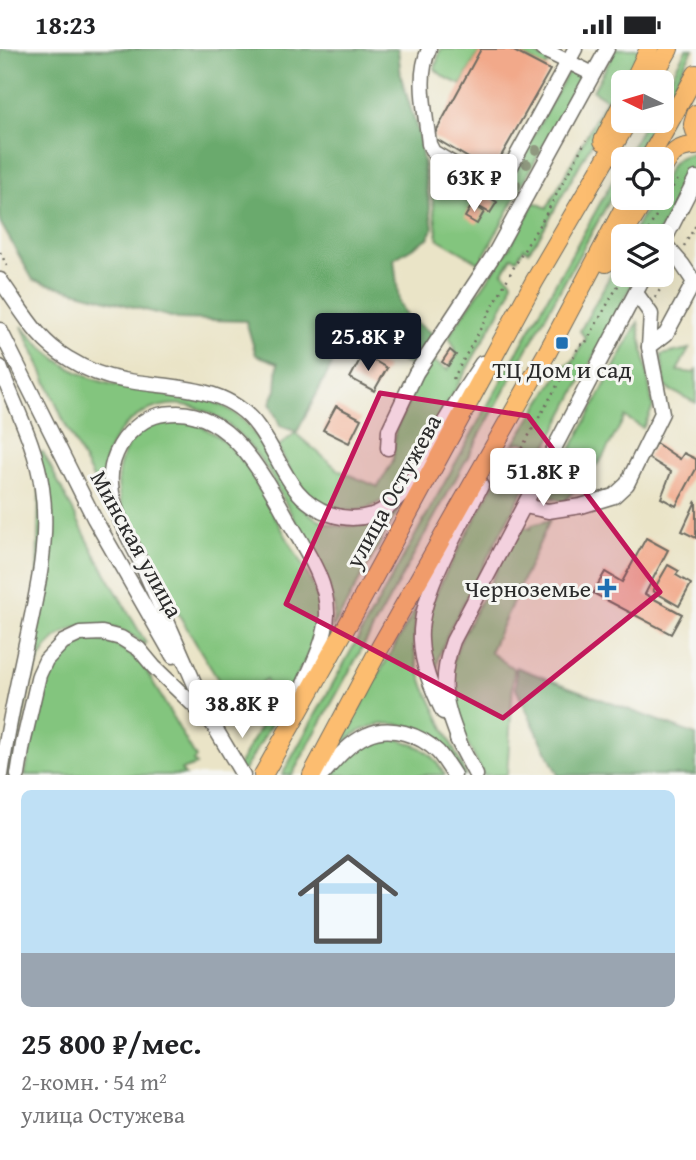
<!DOCTYPE html>
<html lang="ru">
<head>
<meta charset="utf-8">
<style>
  :root { --surface:#fff; --page:#f6f6f6; --text:#202124; --muted:#757577; --line:#e0e0e0; --accent:#111827 }
  body { margin:0; font-family:"Gentium Book Plus",serif; background:var(--page); color:var(--text); height:100vh; display:flex; flex-direction:column; font-size:26px; white-space:nowrap }
  * { box-sizing:border-box; margin:0 }
  p { font-size:23px; color:var(--muted) }
  .icon { flex:none; width:38px; height:38px; fill:none; stroke:currentColor; stroke-width:2; stroke-linecap:round; stroke-linejoin:round }
  .map { position:relative; height:726px; overflow:hidden }
  .sheet { display:flex; flex-direction:column; background:var(--surface); flex:1 }
  .sheet>* { flex:none }
  .needle { width:46px; rotate:275deg }
  .controls { position:absolute; left:611px; top:21px; display:grid; gap:14px }
  .controls a { display:grid; place-items:center; width:63px; height:63px; border-radius:10px; background:var(--surface); box-shadow:0 7px 28px #0002; font-size:35px }
  .price { position:absolute; translate:-50% -60px; padding:0 16px; border-radius:7px; background:#fff; color:#222; font-size:23px; line-height:46px; filter:drop-shadow(0 2px 4px #0008) }
  .price::after { content:''; position:absolute; left:50%; top:42px; width:21px; height:16px; margin-left:-10px; background:inherit; clip-path:polygon(0 0,100% 0,50% 100%) }
  .price.current { background:var(--accent); color:#fff }
  ul { padding:0; list-style:none }
  li { display:grid; align-content:center; gap:14px; height:371px; padding:0 21px }
  li+li { border-top:2px solid var(--line) }
  li span { display:grid; place-items:center; height:217px; border-radius:10px; color:#555 }
  li>.icon { margin-inline-start:auto }
  span .icon { width:126px; height:126px; fill:#fffc; stroke-width:1 }
  li b { font-size:30px }
  .status { display:flex; justify-content:space-between; align-items:center; height:49px; padding:0 35px; background:var(--surface); direction:ltr }
  .status svg { height:19px; fill:currentColor }
  .map>svg:first-child { display:block }
</style>
</head>
<body>
<div class="status"><b>18:23</b><svg viewBox="0 0 49 12"><path d="M0 12V9h3v3zM5 12V6h3v6zM10 12V3h3v9zM15 12V0h3v12zM26 1h20v11H26zM47 4h2v5h-2z"/></svg></div>
<div class="map">
<svg width="696" height="726" viewBox="0 0 696 726">
  <rect width="100%" height="100%" fill="#f6f6f2"/>
  <filter id="ink" filterUnits="userSpaceOnUse"><feTurbulence type="fractalNoise" baseFrequency=".0143" numOctaves="2"/><feDisplacementMap in="SourceGraphic" scale="14" xChannelSelector="R" yChannelSelector="G"/><feConvolveMatrix kernelMatrix="1 2 1 2 8 2 1 2 1" color-interpolation-filters="sRGB"/></filter>
  <filter id="wash" filterUnits="userSpaceOnUse"><feTurbulence type="fractalNoise" baseFrequency=".00686" numOctaves="4" result="noise"/><feDisplacementMap in="SourceGraphic" scale="28" xChannelSelector="R" yChannelSelector="G"/><feGaussianBlur stdDeviation="1.57" result="paint"/><feColorMatrix in="noise" values="0 0 0 0 0 0 0 0 0 0 0 0 0 0 0 0 0 1.4 0 .05"/><feComposite in="paint" operator="in"/></filter>
  <g filter="url(#wash)">
    <rect width="100%" height="100%" fill="#eae4c7"/>
    <g fill="#83c57e" stroke="#577854" stroke-width="2">
      <polygon points="442,0 481,0 461,36 444,28 435,20 440,1"/>
      <polygon points="510,0 526,0 550,13 545,19"/>
      <path d="M616 0H641L625 33H623V37L615 53 538 190 528 202 524 199 517 210 512 208 503 223 512 232 510 244 407 426C387 453 364 470 330 458 326 457 322 456 319 454 300 443 288 417 278 398L295 384 340 422 378 438 393 412 395 382 422 325 433 312 448 321 456 306 453 295 449 289 452 282 510 198 534 153 547 159 606 50 593 42Z"/>
      <polygon points="686,0 693,0 662,57 662,45"/>
      <polygon points="571,22 581,27 480,214 438,190 430,130 468,153 498,152 568,23"/>
      <polygon points="646,72 654,72 632,110 625,110"/>
      <path d="M692 104 696 109V115L657 187H631L653 149H662C662 136 666 120 676 111 680 108 687 106 692 104Z"/>
      <polygon points="623,113 623,127 292,726 282,726"/>
      <polygon points="623,203 623,226 637,226 450,580 439,608 436,631 428,605 427,580 432,554 444,527 499,426 516,435 532,404 528,396 522,393 514,395 563,318 573,312 586,289 580,282"/>
      <polygon points="638,273 653,358 643,379 625,368 601,411 564,453 547,446"/>
      <path d="M22 277C56 318 92 336 146 341 174 344 203 345 228 360 271 384 273 451 322 472 350 485 378 472 401 456L332 581 334 559 327 530 267 420C249 394 230 371 200 360 163 346 121 367 108 404 102 419 102 435 105 452L65 375Z"/>
      <polygon points="689,300 677,322 694,324 696,321 696,354 666,339 661,306"/>
      <path d="M175 371C208 373 229 395 247 418L314 537 320 562 318 582 314 595 263 690 241 726H233L270 661 271 643 266 630 234 656C206 612 180 568 154 523 143 503 129 483 123 461 109 417 126 375 175 371Z"/>
      <path d="M43 403 98 511 146 594 144 596C131 583 114 577 95 577 42 575 31 626 23 668 19 687 15 707 11 726H6L36 577 40 404Z"/>
      <polygon points="550,471 490,603 514,620 507,726 483,726 461,681 450,645 452,615 460,592 514,487 522,477 530,480 532,476"/>
      <path d="M416 559 414 600 418 619 425 639 466 726H462C437 673 378 655 336 701Z"/>
      <path d="M87 590C115 592 123 599 143 616L196 709 193 712 196 716 181 721 185 726H25L42 640C50 615 62 598 87 590Z"/>
      <path d="M389 688C416 694 431 701 445 726H333C347 705 363 690 389 688Z"/>
    </g>
    <g fill="#6aaa6d" stroke="#4a6a4c" stroke-width="2">
      <polygon points="0,0 398,0 401,28 419,86 433,179 428,189 394,210 399,253 406,267 433,285 415,315 416,319 346,288 297,383 280,377 270,354 276,341 278,314 256,306 246,272 178,270 33,231 0,173"/>
      <polygon points="516,618 696,686 696,726 558,726 516,640"/>
    </g>
    <g id="blocks">
      <g fill="#f2a98a">
        <polygon points="481,0 510,0 550,21 492,123 433,88"/>
        <polygon points="475,140 497,153 490,164 468,152"/>
        <polygon points="472,156 484,163 477,175 465,168"/>
        <polygon points="450,301 456,306 448,317 442,313"/>
        <polygon points="363,305 387,319 374,342 350,329"/>
        <polygon points="336,357 361,370 349,394 323,381"/>
        <polygon points="656,394 680,410 684,404 696,410 696,420 676,457 661,449 671,423 647,408"/>
        <polygon points="696,452 696,489 682,482"/>
        <polygon points="646,489 668,501 645,545 682,565 671,585 593,544 605,523 622,533"/>
        <polygon points="668,516 679,522 676,526 691,535 679,557 653,542"/>
      </g>
    </g>
  </g>
  <g filter="url(#ink)">
    <use href="#blocks" fill-opacity="0" stroke="#6e6c62" stroke-width="2"/>
    <g fill="none" stroke-linecap="round" stroke-linejoin="round">
      <g stroke="#6e6c62" stroke-width="17">
        <g id="minor">
          <path d="M429 0C416 29 426 64 429 95L433 103 498 141 575 0"/>
          <polyline points="542,0 593,25"/>
          <polyline points="662,196 696,129"/>
          <path d="M0 231C22 261 36 291 69 310 85 320 104 328 123 331 170 340 227 334 258 378 283 412 287 449 330 465 344 470 358 470 372 466 407 455 428 402 445 372 457 352 469 333 482 314"/>
          <polyline points="0,281 94,469 173,607"/>
          <polyline points="649,298 666,285 694,233 682,215 663,193"/>
          <path d="M0 318C15 358 36 396 42 439 50 492 36 548 25 599 16 641 7 683 1 726"/>
          <polyline points="388,399 389,381 416,324 495,204 607,0"/>
          <polyline points="525,457 548,462 581,457 614,447 627,435 662,364 649,298 651,265 636,244"/>
          <path d="M443 663C432 640 422 617 421 591 418 546 460 478 481 437"/>
          <polyline points="208,667 243,726"/>
          <path d="M211 673C189 621 166 570 143 518 131 491 113 466 111 435 109 415 119 392 135 379 148 367 161 364 178 364 234 365 266 432 290 474 306 502 328 532 327 566 326 595 306 628 295 655"/>
          <polyline points="457,690 476,726"/>
          <path d="M461 697C446 657 437 636 453 592L645 226"/>
          <polyline points="18,726 23,695 39,626 46,611 63,593 80,585 102,584 121,589 139,600 154,618 205,667"/>
          <path d="M322 726C335 711 349 694 367 686 390 675 421 686 438 703 444 710 449 718 454 726"/>
        </g>
      </g>
      <g stroke="#6e6c62" stroke-width="20">
        <g id="major">
          <polyline points="633,33 649,0"/>
          <polyline points="650,33 669,0"/>
          <polyline points="696,65 693,75 696,85"/>
          <polyline points="603,92 623,53"/>
          <polyline points="649,110 696,25"/>
          <path d="M662 121C671 105 676 97 696 97"/>
          <polyline points="606,214 646,149"/>
          <polyline points="263,726 357,559 534,233 628,72"/>
          <polyline points="312,726 377,604 548,302 629,149"/>
        </g>
      </g>
      <g stroke="#6e6c62" stroke-width="2.5" stroke-dasharray="2 5" stroke-linecap="butt">
        <polyline points="645,187 669,143 680,128"/>
        <polyline points="684,197 696,176"/>
        <polyline points="0,203 8,219"/>
        <polyline points="655,249 671,222"/>
        <polyline points="453,330 515,216 547,163 586,91"/>
        <polyline points="528,418 515,411 580,296 585,295 624,226"/>
      </g>
      <use href="#minor" stroke="#fff" stroke-width="14"/>
      <use href="#major" stroke="#fcbd6f" stroke-width="18"/>
    </g>
    <g fill="#8f987f">
      <circle cx="536" cy="101" r="5"/>
      <circle cx="527" cy="115" r="5"/>
      <circle cx="516" cy="136" r="5"/>
    </g>
  </g>
  <path fill="#c2185b" fill-opacity="0.2" stroke="#c2185b" stroke-width="5" stroke-linejoin="round" d="M380 344 528 367 660 543 503 669 286 555Z"/>
  <g fill="#1f6fb2" stroke="#f6f6f2" stroke-width="2.5">
    <rect x="555" y="287" width="14" height="14" rx="3.5"/>
    <path d="M603.5 528.5h7v7h7v7h-7v7h-7v-7h-7v-7h7z"/>
  </g>
  <g text-anchor="middle" dominant-baseline="central" stroke-width="6" stroke-linejoin="round" paint-order="stroke">
    <g font-size="24" fill="#2b2b2b" stroke="#f6f6f2">
      <text x="562" y="320">ТЦ Дом и сад</text>
      <text x="591" y="539" text-anchor="end">Черноземье</text>
    </g>
    <g font-size="24" fill="#2b2b2b" stroke="#f6f6f2">
      <text transform="translate(393 442) rotate(-61)">улица Остужева</text>
      <text transform="translate(137 495) rotate(61)">Минская улица</text>
    </g>
  </g>
</svg>
<div class="controls">
<a><svg class="needle" viewBox="-14 -14 28 28"><path d="M0-13l5 13h-10z" fill="#e53935"/><path d="M0 13l5-13h-10z" fill="#757577"/></svg></a>
<a><svg class="icon" aria-label="locate" viewBox="0 0 24 24"><circle cx="12" cy="12" r="6"/><path d="M12 2v4M12 18v4M2 12h4M18 12h4"/></svg></a>
<a><svg class="icon" aria-label="layers" viewBox="0 0 24 24"><path d="M12 4l9 5-9 5-9-5zM3 14l9 5 9-5"/></svg></a>
</div>
<b class="price" style="left:474px;top:165px">63K ₽</b>
<b class="price current" style="left:368px;top:324px">25.8K ₽</b>
<b class="price" style="left:543px;top:459px">51.8K ₽</b>
<b class="price" style="left:242px;top:691px">38.8K ₽</b>
</div>
<section class="sheet">
<ul>
<li><span style="background:linear-gradient(#bfe0f5 75%,#9aa5b1 0)"><svg class="icon" aria-label="home" viewBox="0 0 24 24"><path d="M3 11l9-7 9 7M6 9v11h12V9"/></svg></span><div><b>25 800 ₽/мес.</b><p>2-комн. · 54 m²</p><p>улица Остужева</p></div></li>
</ul>
</section>
</body>
</html>
